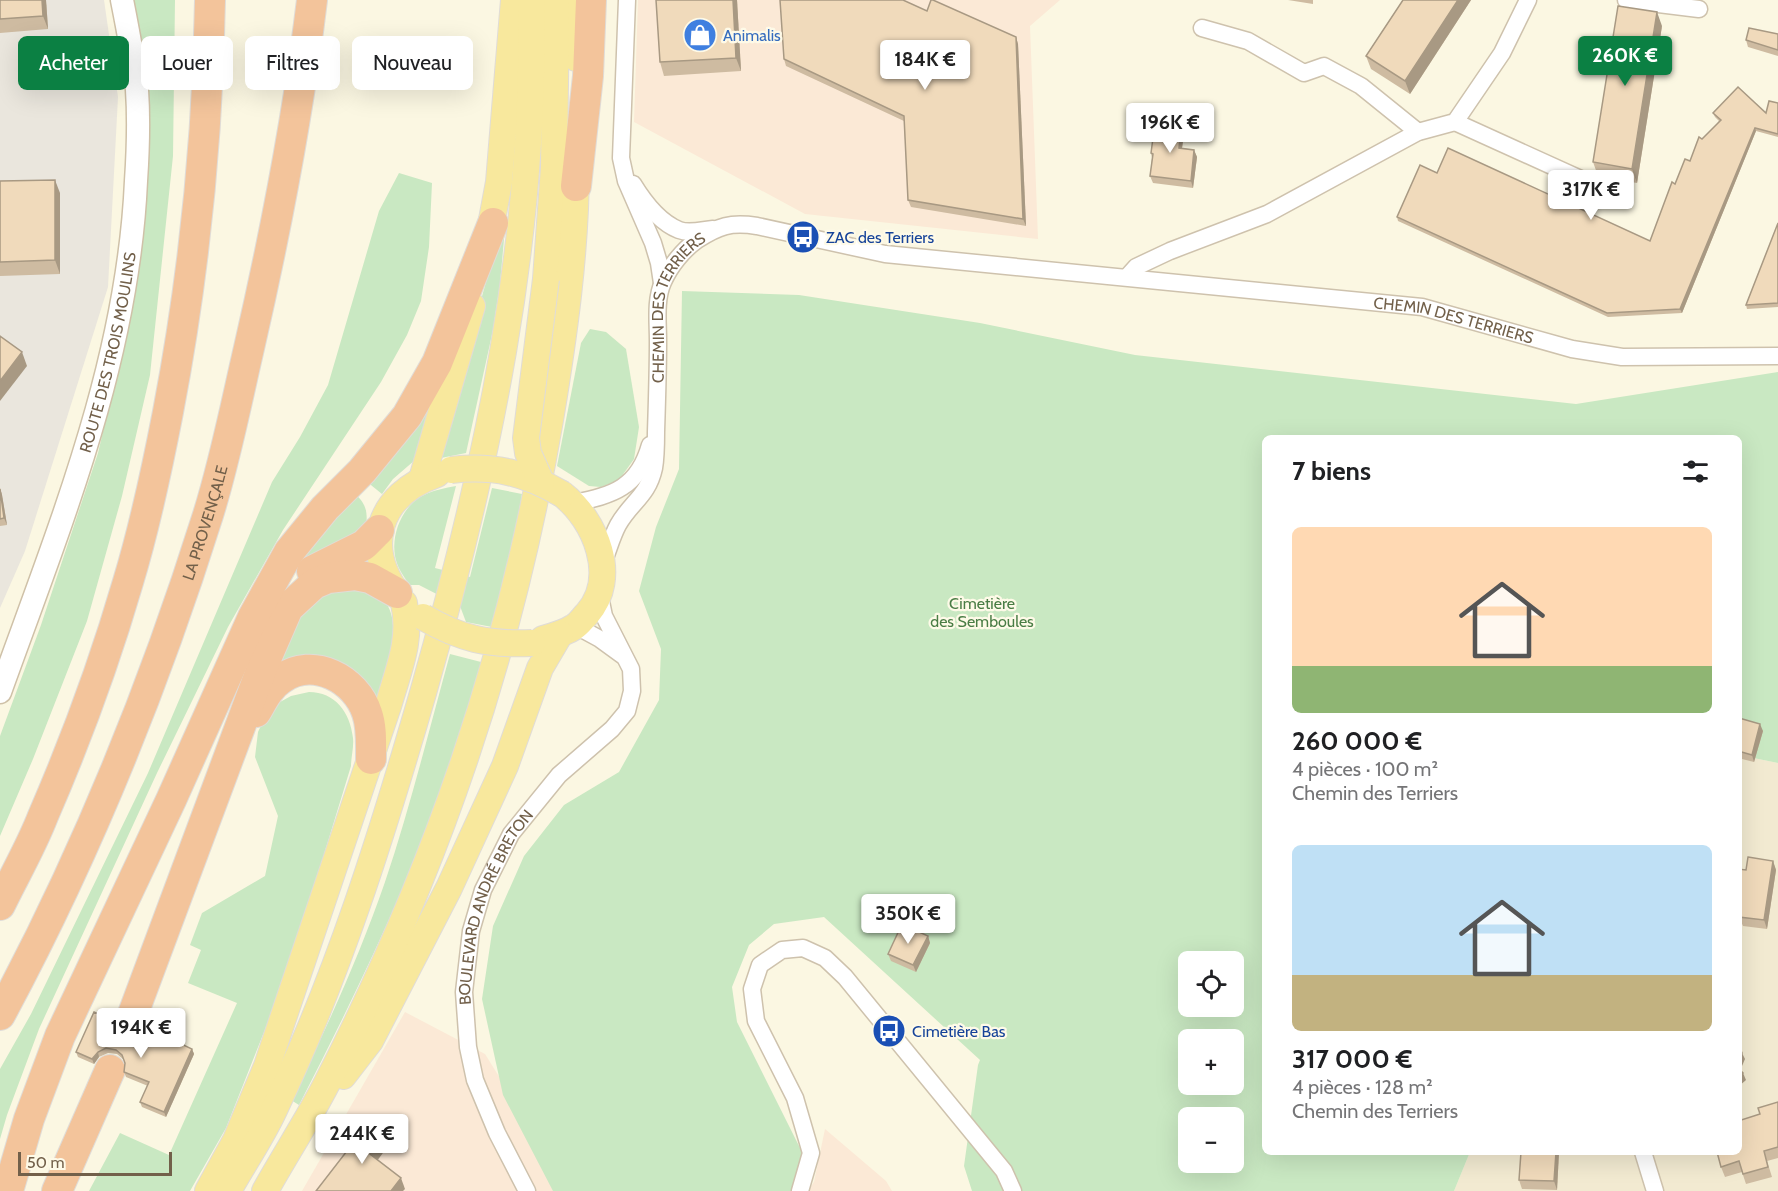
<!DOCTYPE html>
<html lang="fr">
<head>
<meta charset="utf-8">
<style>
  :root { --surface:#fff; --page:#f2f2f2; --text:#202124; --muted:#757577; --accent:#0b8043 }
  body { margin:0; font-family:Cabin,sans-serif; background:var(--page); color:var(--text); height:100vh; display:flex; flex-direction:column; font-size:22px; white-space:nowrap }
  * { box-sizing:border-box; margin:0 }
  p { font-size:20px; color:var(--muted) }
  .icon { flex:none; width:33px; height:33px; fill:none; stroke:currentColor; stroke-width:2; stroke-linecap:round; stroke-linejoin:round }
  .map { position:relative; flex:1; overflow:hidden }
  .sheet { position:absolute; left:1262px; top:435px; width:480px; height:720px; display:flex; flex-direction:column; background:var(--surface); border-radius:9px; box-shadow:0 6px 24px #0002 }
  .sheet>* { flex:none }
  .guide { position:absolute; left:18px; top:36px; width:570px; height:54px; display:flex; gap:12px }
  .fabs { position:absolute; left:1178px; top:951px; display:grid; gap:12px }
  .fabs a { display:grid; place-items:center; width:66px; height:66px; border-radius:9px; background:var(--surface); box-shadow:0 6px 24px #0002; font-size:30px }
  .scale { position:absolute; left:18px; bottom:15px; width:154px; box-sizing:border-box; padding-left:6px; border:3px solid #72604a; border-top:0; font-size:16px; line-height:21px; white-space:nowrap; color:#72604a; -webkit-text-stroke:4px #fefae8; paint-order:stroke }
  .price { position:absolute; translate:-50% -51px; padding:0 14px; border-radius:6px; background:#fff; color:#222; font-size:20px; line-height:39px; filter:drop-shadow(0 2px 3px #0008) }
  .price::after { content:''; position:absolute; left:50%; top:36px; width:18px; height:14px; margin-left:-9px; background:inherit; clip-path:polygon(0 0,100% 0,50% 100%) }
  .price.active { background:var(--accent); color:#fff }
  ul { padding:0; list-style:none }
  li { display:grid; align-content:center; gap:12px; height:318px; padding:0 30px }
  li span { display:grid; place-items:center; height:186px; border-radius:9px; color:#555 }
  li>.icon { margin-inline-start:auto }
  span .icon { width:108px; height:108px; fill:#fffc; stroke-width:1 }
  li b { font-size:26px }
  h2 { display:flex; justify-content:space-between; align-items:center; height:72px; padding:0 30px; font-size:26px }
  .chip { padding:0 21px; border-radius:9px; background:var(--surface); box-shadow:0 6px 24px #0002; font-size:21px; line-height:54px }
  .chip.active { background:var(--accent); color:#fff }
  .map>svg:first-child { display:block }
</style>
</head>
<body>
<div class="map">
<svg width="1778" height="1191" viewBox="0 0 1778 1191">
  <rect width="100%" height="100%" fill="#fbf7e2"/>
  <polygon fill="#f2ead1" points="1739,755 1778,763 1778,1191 1454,1191 1470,1152 1738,1152"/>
  <g fill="#fbe9d6">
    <polygon points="638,0 1060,0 1030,26 1038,239 805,214 634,122"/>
    <polygon points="405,1012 485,1054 570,1191 302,1191"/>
    <polygon points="825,1129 886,1181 892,1191 808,1191 814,1182"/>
  </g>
  <polygon fill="#eae6dd" points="0,0 104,0 118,97 108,287 25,551 0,608"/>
  <g fill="#c9e8c2" fill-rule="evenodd">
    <polygon points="131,0 175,0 173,156 150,375 122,496 87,621 33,759 0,836 0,736 41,625 98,453 127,330 148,181 149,92"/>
    <polygon points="399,173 432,183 429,247 421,301 407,335 381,382 283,530 228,627 157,773 39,1029 7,1115 0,1139 0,1069 31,1014 148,773 272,482 300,437 328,385 379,211"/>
    <polygon points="505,228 500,284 493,330 466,453 436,459 501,229"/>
    <path d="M682 291 799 295 980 323 1135 355 1576 404 1778 372V763L1739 755 1738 438H1264V1152H1470L1454 1191H972L964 1166 978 1065 980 1060 824 917 774 924 749 945 732 987 737 1022 803 1154 791 1191H553L503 1095 482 999 493 926 524 856 564 805 619 772 659 700 661 649 639 591 656 527 679 469ZM1188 962H1233V1006H1188ZM1188 1040H1233V1084H1188ZM1188 1118H1233V1162H1188Z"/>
    <polygon points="590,329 606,332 626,349 639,427 634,459 619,480 601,487 589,486 557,466 581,343"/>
    <polygon points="447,362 415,460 393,479 382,494 366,481"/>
    <path d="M456 486 435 568 470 577 492 488 522 494 511 557 492 627 466 622 460 606 419 585H410C403 576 397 567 395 556 391 533 403 505 424 495 434 490 445 488 456 486Z"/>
    <path d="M354 493C366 503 368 512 366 527L289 572Z"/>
    <path d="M361 588C368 592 380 596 385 602 405 626 383 682 376 708L367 693 278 669 280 635 325 592Z"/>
    <path d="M450 654 481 662C473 691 466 721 456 750 415 872 358 990 299 1105L291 1100C326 1030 359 957 385 882 410 808 429 730 450 654Z"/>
    <path d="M309 692C335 692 350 712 353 738 354 747 351 757 351 766L289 969 226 1128 190 1191H89L120 1133 169 1155 237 1003 188 983 201 950 190 945 202 913 265 876 278 816 255 757 258 732 265 717 280 702 291 696Z"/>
  </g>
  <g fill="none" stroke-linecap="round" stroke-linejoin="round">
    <g stroke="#cec2ad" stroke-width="19">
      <g id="street">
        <polyline points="627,0 621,158 626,181 653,243 659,263 662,283"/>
        <polyline points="1626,0 1699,9"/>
        <polyline points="1202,28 1248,41 1304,73 1324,66 1361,86 1418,132"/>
        <polyline points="1455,122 1618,196"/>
        <path d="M633 184C644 202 659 222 679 230 689 234 702 230 713 229"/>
        <polyline points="1127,277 1136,267 1170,251 1267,214 1418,132 1455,122 1502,53 1528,0"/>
        <path d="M574 503C613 495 638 488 650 445"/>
        <path id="s1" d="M603 563C608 551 612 536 618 525 631 502 648 496 654 468 656 457 656 444 656 432 657 401 658 371 658 341 658 322 655 300 663 282 670 266 683 250 697 240 719 226 730 222 757 226L885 254 1422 307 1572 349 1622 357 1778 356"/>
        <polyline points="576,626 600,639 622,655"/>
        <polyline points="1643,1152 1655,1191"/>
        <path id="s2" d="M527 1191 497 1133 475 1080 468 1047 464 992 471 931 483 890 511 834 559 775 612 729 627 711 632 691 631 669 604 616 599 592"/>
        <polyline points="800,1191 811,1153 795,1098 756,1021 752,989 760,965 782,950 803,948 825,958 845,977 1004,1171 1013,1191"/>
      </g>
    </g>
    <g stroke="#cfc1a8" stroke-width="25">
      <g id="secondary">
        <path id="s3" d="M0 692C60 525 128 361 136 181 138 151 139 119 137 90 134 60 128 30 122 0"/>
      </g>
    </g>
    <g stroke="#e0dcd7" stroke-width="28">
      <g id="primary">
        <polyline points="574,0 576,58"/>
        <polyline points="488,241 499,182 514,0"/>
        <polyline points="546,279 554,167 556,0"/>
        <polyline points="422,479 472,306"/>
        <path d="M399 596C362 546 378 495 437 474"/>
        <path d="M543 639C554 636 565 633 574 627 579 624 583 618 587 614 619 578 596 520 562 494"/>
        <polyline points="343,1076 370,1041 449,888 505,766 540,668 560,634"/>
        <path d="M208 1191 236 1140 267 1066 389 703C399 668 412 639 404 603"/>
        <path d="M228 1191C243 1164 261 1138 274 1110 338 976 382 835 423 693 487 468 537 235 531 0"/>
        <path d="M265 1191C285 1155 308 1120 327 1083 436 871 510 655 550 420 564 336 576 251 576 166"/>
      </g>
    </g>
    <g stroke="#e0dcd7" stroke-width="32">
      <g id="highway">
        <polyline points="576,186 588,76 591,0"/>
        <polyline points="312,571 364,545 379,530"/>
        <path d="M256 712C263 700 269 687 281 679 313 656 356 679 367 713 372 727 371 743 371 759"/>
        <path d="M0 905C14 876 31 847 43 816 76 740 105 661 128 582 145 526 157 469 168 412 194 276 208 139 210 0"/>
        <path id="s4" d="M0 1015C85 857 154 687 208 515 225 461 236 404 249 348 275 235 298 116 312 0"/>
        <polyline points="127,1030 262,668 288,608 314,584 328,578 355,575 370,578 397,593"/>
        <polyline points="8,1191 29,1119 60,1036 171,800 253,617 289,552 325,508 362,471 407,416 437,363 493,223"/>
        <polyline points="57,1191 110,1070"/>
      </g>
    </g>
    <use href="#street" stroke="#fff" stroke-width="16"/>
    <use href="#secondary" stroke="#fff" stroke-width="22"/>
    <use href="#primary" stroke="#f8e89d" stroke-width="26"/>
    <use href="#highway" stroke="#f3c49b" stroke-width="30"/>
    <g stroke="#e0dcd7" stroke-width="28" stroke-linecap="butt">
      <g id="primary-bridge">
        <path d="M451 470C495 465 525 473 562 494"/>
        <polyline points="541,482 528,453 526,438 546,279"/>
        <path d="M423 617C461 639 488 645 532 643"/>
      </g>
    </g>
    <use href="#primary-bridge" stroke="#f8e89d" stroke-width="26"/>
  </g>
  <g fill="#cebba1">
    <polygon points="0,0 46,0 48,29 0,33"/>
    <polygon points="656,0 737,0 741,71 664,76 660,62"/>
    <polygon points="1288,0 1313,0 1313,4"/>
    <polygon points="1403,0 1471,0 1410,94 1371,69 1366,56"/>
    <polygon points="927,11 1016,37 1018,44 1026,226 911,207 908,200 904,121 786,66 784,59"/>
    <polygon points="1662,26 1637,183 1598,176 1593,162"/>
    <polygon points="1778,34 1778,56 1748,47 1746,40"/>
    <polygon points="1778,103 1778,137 1756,131 1682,313 1608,317 1398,221 1397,217 1437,173 1650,241 1675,184 1690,161 1719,121 1715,117 1713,113 1766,113"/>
    <polygon points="1184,134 1182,148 1194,150 1197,157 1193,188 1153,183 1150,176 1152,158 1151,153"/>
    <polygon points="0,181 60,193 60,274 0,276"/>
    <polygon points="1778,223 1778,307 1747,309 1746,305"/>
    <polygon points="0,488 2,495 7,525 0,526"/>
    <polygon points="1738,720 1763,731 1754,762 1738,758"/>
    <polygon points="1773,861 1776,870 1767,929 1743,926 1739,917 1740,911 1738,906 1738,869 1746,870"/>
    <polygon points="928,936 930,943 916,972 891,961 888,954"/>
    <polygon points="111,1024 110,1033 112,1036 119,1041 167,1043 192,1049 194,1054 166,1117 142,1107 140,1102 148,1086 126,1077 124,1072 125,1063 124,1060 117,1054 108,1053 99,1057 94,1064 78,1057 76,1052"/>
    <polygon points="1778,1102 1778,1158 1767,1161 1772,1177 1746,1184 1742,1172 1725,1177 1721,1167 1760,1114"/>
    <polygon points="1559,1152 1557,1190 1522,1189 1519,1180"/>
  </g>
  <g fill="#a89983">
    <polygon points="42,0 46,0 48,29 43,16"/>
    <polygon points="733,0 737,0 741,71 736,58"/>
    <polygon points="1458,0 1471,0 1410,94 1405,81"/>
    <polygon points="1657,12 1662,26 1637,183 1632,169"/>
    <polygon points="1016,37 1018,44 1026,226 1023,219"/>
    <polygon points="1181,126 1184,134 1181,155 1179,148"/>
    <polygon points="1755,128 1756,131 1682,313 1680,309"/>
    <polygon points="1194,150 1197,157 1193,188 1191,181"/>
    <polygon points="55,180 60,193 60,274 55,260"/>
    <polygon points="22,352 27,366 0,401 0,381"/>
    <polygon points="0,488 2,495 7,525 4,518"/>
    <polygon points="1760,724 1763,731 1754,762 1752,755"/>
    <polygon points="1738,799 1741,805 1738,821"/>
    <polygon points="1773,861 1776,870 1767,929 1764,920"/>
    <polygon points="928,936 930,943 916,972 913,965"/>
    <polygon points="109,1019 111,1024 110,1033 108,1029"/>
    <polygon points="192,1049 194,1054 166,1117 164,1112"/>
    <polygon points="98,1052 99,1057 94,1064 92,1059"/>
    <polygon points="1742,1053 1745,1059 1739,1073 1738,1063"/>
    <polygon points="1743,1073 1746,1080 1738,1087 1738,1078"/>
    <polygon points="390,1128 394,1138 374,1165 370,1154"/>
    <polygon points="1556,1152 1559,1152 1557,1190 1554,1181"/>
    <polygon points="401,1178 405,1189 403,1191 391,1191"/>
  </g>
  <g fill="#f0dabb" stroke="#a89983" stroke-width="1.5">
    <polygon points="0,0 42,0 43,16 0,19"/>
    <polygon points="656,0 733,0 736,58 660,62"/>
    <polygon points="780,0 903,0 927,11 931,0 933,0 1016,37 1023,219 908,200 904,116 784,59"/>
    <polygon points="1403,0 1458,0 1405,81 1366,56"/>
    <polygon points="1618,6 1657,12 1632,169 1593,162"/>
    <polygon points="1749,28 1778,34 1778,50 1746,40"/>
    <polygon points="1738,87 1766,113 1769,101 1778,103 1778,134 1755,128 1680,309 1607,313 1397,217 1420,165 1437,173 1448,148 1650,241 1672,182 1675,184 1685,159 1690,161 1699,137 1702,139 1721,120 1713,113"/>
    <polygon points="1155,123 1181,126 1179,148 1194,150 1191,181 1150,176 1153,154 1151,153"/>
    <polygon points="55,180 55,260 0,262 0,181"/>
    <polygon points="1778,223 1778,303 1746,305"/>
    <polygon points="0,336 22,352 0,381"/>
    <polygon points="0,489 4,518 0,519"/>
    <polygon points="1739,718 1760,724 1752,755 1738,751"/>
    <polygon points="1748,857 1773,861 1764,920 1739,917 1741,904 1738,903 1740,888 1738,888 1738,869 1746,870"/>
    <polygon points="902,924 928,936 913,965 888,954"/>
    <polygon points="94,1012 109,1019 108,1029 112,1036 119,1041 129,1042 137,1038 141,1032 167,1043 169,1038 192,1049 164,1112 140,1102 149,1082 124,1072 125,1063 122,1055 116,1050 106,1048 98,1052 92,1059 76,1052"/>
    <polygon points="1738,1043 1742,1053 1738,1063"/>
    <polygon points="1738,1068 1743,1073 1738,1078"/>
    <polygon points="1778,1102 1778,1147 1764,1151 1768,1167 1743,1174 1739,1161 1721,1167 1717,1152 1738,1152 1738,1121 1760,1114 1758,1108"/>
    <polygon points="374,1116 390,1128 370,1154 401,1178 391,1191 316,1191"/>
    <polygon points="1521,1152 1556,1152 1554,1181 1519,1180"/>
  </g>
  <defs>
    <g id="shop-disc" transform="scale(1.725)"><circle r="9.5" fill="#3f7fe0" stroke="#fefae8"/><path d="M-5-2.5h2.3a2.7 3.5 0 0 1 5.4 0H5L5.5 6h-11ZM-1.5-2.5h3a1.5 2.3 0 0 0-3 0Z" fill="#fff"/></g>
    <g id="bus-disc" transform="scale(1.725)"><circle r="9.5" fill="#1a4fb4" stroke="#fefae8"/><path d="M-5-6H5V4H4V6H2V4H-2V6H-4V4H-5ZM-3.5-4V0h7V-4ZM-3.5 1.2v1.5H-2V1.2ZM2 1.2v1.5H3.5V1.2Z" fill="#fff"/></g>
  </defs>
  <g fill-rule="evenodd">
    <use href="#shop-disc" x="700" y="35"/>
    <use href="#bus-disc" x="803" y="237"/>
    <use href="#bus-disc" x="889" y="1031"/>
  </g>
  <g text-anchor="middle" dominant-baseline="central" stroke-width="4.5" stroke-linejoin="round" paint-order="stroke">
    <g font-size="16" fill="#366cbe" stroke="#fefae8" text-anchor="start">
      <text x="723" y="35">Animalis</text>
    </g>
    <g font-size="16" fill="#164399" stroke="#fefae8" text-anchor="start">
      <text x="826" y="237">ZAC des Terriers</text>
      <text x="912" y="1031">Cimetière Bas</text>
    </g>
    <g font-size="16" fill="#72604a" stroke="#fefae8">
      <text stroke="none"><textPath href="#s1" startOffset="276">CHEMIN DES TERRIERS</textPath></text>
      <text stroke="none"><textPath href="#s1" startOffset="1118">CHEMIN DES TERRIERS</textPath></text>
      <text stroke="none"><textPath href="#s3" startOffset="357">ROUTE DES TROIS MOULINS</textPath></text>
      <text stroke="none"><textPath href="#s4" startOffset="534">LA PROVENÇALE</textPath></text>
      <text stroke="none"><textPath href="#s2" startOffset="303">BOULEVARD ANDRÉ BRETON</textPath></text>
    </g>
    <g font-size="16" fill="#4a7d45" stroke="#fefae8">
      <text x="982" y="603">Cimetière<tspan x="982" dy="18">des Semboules</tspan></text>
    </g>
  </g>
</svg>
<div class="fabs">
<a><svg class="icon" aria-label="locate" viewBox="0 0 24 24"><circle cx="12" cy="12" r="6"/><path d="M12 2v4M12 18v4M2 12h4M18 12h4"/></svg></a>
<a>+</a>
<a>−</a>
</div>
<div class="scale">50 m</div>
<b class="price active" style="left:1625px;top:87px">260K €</b>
<b class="price" style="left:925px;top:91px">184K €</b>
<b class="price" style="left:1170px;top:154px">196K €</b>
<b class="price" style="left:1591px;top:221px">317K €</b>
<b class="price" style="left:908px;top:945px">350K €</b>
<b class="price" style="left:141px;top:1059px">194K €</b>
<b class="price" style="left:362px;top:1165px">244K €</b>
<div class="guide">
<a class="chip active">Acheter</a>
<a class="chip">Louer</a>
<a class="chip">Filtres</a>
<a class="chip">Nouveau</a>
</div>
<section class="sheet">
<h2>7 biens<svg class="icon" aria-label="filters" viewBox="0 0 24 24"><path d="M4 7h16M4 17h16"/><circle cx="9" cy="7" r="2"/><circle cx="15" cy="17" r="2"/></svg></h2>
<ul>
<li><span style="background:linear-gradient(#ffd9b3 75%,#8fb573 0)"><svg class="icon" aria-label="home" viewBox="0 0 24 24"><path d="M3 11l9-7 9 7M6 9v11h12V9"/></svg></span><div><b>260 000 €</b><p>4 pièces · 100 m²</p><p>Chemin des Terriers</p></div></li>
<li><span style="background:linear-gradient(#bfe0f5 70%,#c2b280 0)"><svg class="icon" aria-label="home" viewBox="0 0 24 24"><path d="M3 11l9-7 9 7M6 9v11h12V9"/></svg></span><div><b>317 000 €</b><p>4 pièces · 128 m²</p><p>Chemin des Terriers</p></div></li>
</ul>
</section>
</div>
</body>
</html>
